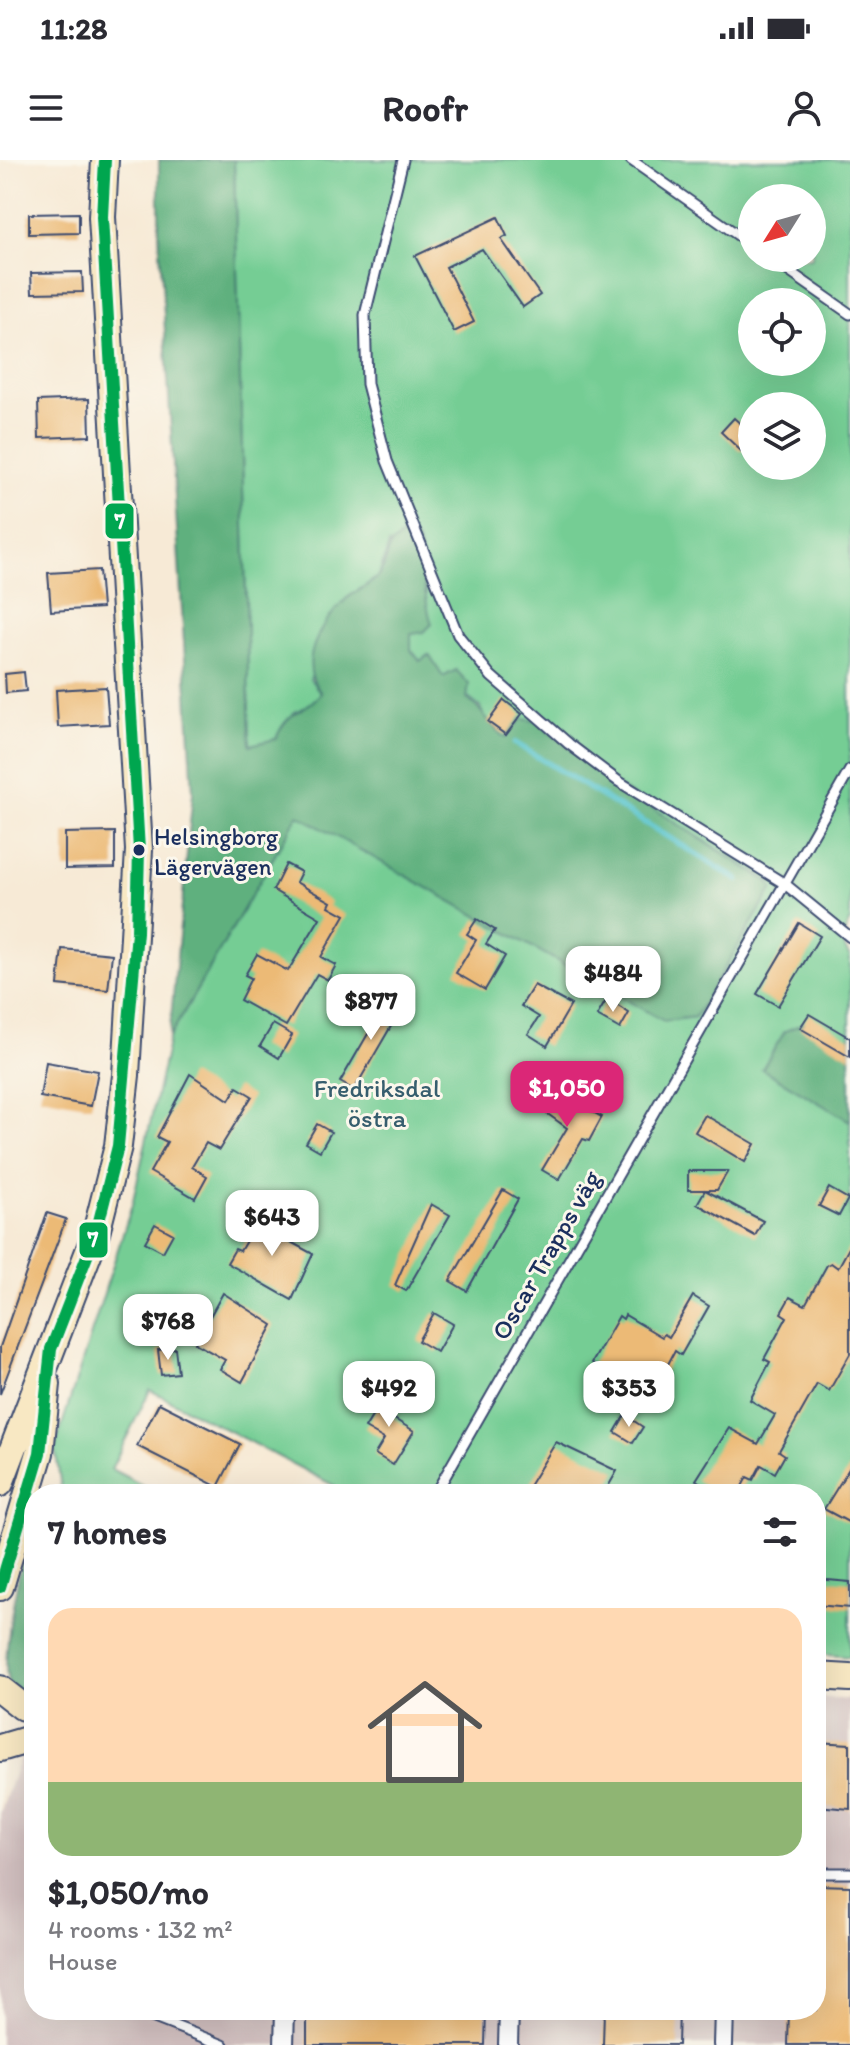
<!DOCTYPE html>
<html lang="en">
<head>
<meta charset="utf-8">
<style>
  :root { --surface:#fff; --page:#f2f2f3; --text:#2b2b33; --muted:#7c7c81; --accent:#db2777 }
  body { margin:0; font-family:Itim,sans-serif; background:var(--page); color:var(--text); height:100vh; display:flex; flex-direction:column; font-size:30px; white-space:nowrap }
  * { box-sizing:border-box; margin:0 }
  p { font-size:26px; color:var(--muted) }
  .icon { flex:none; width:44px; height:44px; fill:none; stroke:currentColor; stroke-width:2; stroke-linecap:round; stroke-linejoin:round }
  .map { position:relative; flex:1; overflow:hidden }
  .drawer { position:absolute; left:24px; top:1324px; width:802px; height:536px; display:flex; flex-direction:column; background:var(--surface); border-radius:32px; box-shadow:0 8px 32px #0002 }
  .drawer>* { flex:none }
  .needle { width:52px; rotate:233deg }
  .controls { position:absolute; left:738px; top:24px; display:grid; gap:16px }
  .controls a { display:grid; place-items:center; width:88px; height:88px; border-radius:50%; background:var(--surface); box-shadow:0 8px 32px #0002; font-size:40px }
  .price { position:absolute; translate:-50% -68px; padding:0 18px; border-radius:16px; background:#fff; color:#222; font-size:26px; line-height:52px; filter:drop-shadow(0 2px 4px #0008) }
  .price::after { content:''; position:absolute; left:50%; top:48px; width:24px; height:18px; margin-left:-12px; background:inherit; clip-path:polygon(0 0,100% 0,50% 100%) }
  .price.on { background:var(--accent); color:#fff }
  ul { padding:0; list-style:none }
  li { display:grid; align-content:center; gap:16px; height:424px; padding:0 24px }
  li span { display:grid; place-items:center; height:248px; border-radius:24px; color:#555 }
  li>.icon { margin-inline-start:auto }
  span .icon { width:144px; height:144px; fill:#fffc; stroke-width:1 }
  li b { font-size:34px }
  h2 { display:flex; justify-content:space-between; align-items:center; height:96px; padding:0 24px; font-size:34px }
  .status { display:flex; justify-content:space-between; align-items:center; height:56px; padding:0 40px; background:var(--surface); direction:ltr }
  .status svg { height:22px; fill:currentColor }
  header { display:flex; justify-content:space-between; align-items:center; height:104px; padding:0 24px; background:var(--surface); font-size:36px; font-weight:700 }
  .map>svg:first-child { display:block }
</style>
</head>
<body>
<div class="status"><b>11:28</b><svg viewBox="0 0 49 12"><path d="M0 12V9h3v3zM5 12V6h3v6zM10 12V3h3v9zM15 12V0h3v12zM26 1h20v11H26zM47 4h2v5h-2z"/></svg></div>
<header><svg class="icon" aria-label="menu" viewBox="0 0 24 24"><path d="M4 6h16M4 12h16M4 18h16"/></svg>Roofr<svg class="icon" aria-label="person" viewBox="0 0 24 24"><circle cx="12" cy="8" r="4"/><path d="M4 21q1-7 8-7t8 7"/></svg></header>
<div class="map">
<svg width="850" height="1885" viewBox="0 0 850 1885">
  <rect width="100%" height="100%" fill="#fbf7ec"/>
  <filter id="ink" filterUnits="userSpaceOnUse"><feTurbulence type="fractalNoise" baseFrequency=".0125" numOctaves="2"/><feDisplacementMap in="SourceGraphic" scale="16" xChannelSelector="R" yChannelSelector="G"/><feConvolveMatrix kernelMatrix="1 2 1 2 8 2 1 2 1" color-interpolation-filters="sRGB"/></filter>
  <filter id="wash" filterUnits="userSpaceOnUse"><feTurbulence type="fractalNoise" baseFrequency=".006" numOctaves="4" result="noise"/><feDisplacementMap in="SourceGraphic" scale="32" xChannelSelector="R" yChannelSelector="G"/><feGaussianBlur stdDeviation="1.8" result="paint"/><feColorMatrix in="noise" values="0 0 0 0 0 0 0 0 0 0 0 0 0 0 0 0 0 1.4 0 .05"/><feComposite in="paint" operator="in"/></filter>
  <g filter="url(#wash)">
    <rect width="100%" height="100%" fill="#f7ead6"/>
    <polygon fill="#d1bfbf" points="816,1537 850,1540 850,1885 0,1885 0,1653 24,1587 34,1584 34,1850 816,1850"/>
    <path fill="#74cd94" stroke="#487e79" stroke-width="2" fill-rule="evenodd" d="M234 0H850V760L841 781 850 797V892L762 909 850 961V1497L816 1494V1334H331L335 1326 150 1230 111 1309 159 1334H62L55 1287 132 1045 169 878 298 655 664 861 695 857 773 728 769 721 609 621 536 561 506 579 487 564 480 547 443 518 428 495 420 501 411 490V474L424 471 432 464 425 446 427 416 389 384 379 416 346 439 310 519 321 533 310 547 295 551 276 579 250 586ZM752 38H812V98H752ZM752 142H812V202H752ZM752 246H812V306H752Z"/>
    <g fill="#5fb07e" stroke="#3d706e" stroke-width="2">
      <path d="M159 0H234L250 585 276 579C287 549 304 554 321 533 296 503 320 464 345 440 354 431 373 425 380 414 392 393 381 390 405 373L418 381C425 410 423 439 432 464L424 472 411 474V490L420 501 429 495 443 517 456 510 469 524 467 539C484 550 489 565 505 578L521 559 536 561 609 621 769 722 773 728 695 857 664 861 298 655 169 878 193 632 159 73Z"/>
      <polygon points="804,863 850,892 850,961 762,909 785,871"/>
      <path d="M34 1356V1539C26 1534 14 1529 8 1522 0 1494 23 1389 34 1356Z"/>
    </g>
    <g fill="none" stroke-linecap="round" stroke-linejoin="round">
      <polyline stroke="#57c4cd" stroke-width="6" points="515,583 738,720"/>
    </g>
    <g id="blocks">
      <g fill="#ecba76">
        <polygon points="79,53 79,73 29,74 29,54"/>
        <polygon points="498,57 507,76 501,79 540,135 523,147 482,89 446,107 474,162 454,172 415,96"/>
        <polygon points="82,112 83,132 32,133 31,113"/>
        <polygon points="89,239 90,276 39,278 38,241"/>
        <polygon points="734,258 752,274 741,291 721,272"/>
        <polygon points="99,410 102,448 51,451 48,413"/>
        <polygon points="24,512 26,531 6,533 5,514"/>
        <polygon points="106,527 109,564 58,567 56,530"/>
        <polygon points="504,540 522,554 506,575 488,562"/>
        <polygon points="115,672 115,708 65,709 65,673"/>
        <polygon points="286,704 301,712 296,722 331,742 329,746 345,755 321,797 336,805 328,820 317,814 286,866 240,840 251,818 245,815 257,794 288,811 320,758 273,730"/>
        <polygon points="477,759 495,770 486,784 505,796 485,830 456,813 476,780 467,774"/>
        <polygon points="799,763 820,776 778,846 757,834"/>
        <polygon points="62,789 112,794 108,830 58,825"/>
        <polygon points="534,825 571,845 547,886 528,874 539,857 521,846"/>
        <polygon points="380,837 401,849 354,930 340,922 376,860 369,855"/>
        <polygon points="607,839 629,853 620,869 597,856"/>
        <polygon points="809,854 850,878 850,897 800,868"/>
        <polygon points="273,864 292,875 279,898 260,886"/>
        <polygon points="46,902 98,911 91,946 40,937"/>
        <polygon points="190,914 229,940 237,927 252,936 219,990 206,983 192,1007 207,1016 195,1038 150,1012 167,982 157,977"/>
        <polygon points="549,928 602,957 589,981 583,979 559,1020 542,1010 567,968 538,947"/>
        <polygon points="705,955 755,984 745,1002 695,972"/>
        <polygon points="317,964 331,972 320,991 306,983"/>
        <polygon points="688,1011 728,1011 717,1030 688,1030"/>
        <polygon points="829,1028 848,1039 839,1056 819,1046"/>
        <polygon points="503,1030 518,1039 467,1131 450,1121"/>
        <polygon points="705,1030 763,1061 755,1076 697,1044"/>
        <polygon points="431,1044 450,1055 406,1131 395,1125"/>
        <polygon points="263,1052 280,1063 274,1073 313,1094 292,1140 227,1103 235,1089 240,1091"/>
        <polygon points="47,1053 66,1059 0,1234 0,1187"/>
        <polygon points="155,1064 173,1074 163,1092 145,1082"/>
        <polygon points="850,1086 850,1194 829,1231 817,1224 779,1291 785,1295 775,1313 761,1305 753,1320 747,1317 738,1334 720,1334 696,1320 729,1268 758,1284 775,1255 750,1240 770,1202 764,1199 787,1157 781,1153 790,1137 805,1145 827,1105 831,1103 838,1108"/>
        <polygon points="223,1133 273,1165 242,1222 220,1209 225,1200 195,1183"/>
        <polygon points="693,1136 709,1146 681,1195 675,1191 643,1251 590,1225 600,1208 592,1203 619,1156 623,1159 625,1155 662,1177 664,1174 669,1177"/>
        <polygon points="434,1153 453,1164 437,1192 418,1181"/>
        <polygon points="175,1188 178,1213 161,1215 158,1190"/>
        <polygon points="389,1229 402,1238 391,1257 414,1271 393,1305 375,1294 384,1279 365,1268"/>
        <polygon points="159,1243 240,1284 218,1327 137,1286"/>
        <polygon points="625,1255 643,1267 633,1283 615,1272"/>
        <polygon points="556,1282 617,1311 604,1334 529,1334 533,1328 529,1326"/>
        <polygon points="850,1307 850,1363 824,1349"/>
        <polygon points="816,1419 850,1422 850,1448 816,1445"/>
        <polygon points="816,1582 850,1584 850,1649 816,1646"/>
        <polygon points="816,1725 850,1726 850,1885 788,1885 789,1850 816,1850"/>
        <polygon points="307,1850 486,1850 485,1885 307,1885"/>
        <polygon points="604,1850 679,1850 678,1885 603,1885"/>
      </g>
    </g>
  </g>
  <g filter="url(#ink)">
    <use href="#blocks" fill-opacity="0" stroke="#3c4b70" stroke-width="2"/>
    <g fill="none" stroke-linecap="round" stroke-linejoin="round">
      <g stroke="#3c4b70" stroke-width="13">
        <g id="lane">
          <polyline points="403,0 365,155 367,224 387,301 458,475 491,516 569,584 618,621 785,724 850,777"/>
          <polyline points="631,0 752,85"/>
          <polyline points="770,98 850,154"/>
          <polyline points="435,1334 850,610"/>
          <polyline points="816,1713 850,1713"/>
          <polyline points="134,1850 223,1885"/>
        </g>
      </g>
      <g stroke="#3c4b70" stroke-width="22">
        <g id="street">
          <polyline points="284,1885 285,1850"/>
          <polyline points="508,1885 509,1850"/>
          <polyline points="723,1885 724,1850"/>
        </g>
      </g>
      <g stroke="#3c4b70" stroke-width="30">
        <g id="secondary">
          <polyline points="0,1323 96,1073 118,986 126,915 139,690 102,57 105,0"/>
          <polyline points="0,1427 40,1293 47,1224"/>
          <polyline points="816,1516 850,1518"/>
          <polyline points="0,1529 23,1547 34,1547"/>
          <polyline points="0,1588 34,1578"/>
        </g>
      </g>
      <use href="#lane" stroke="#fff" stroke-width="9"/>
      <use href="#street" stroke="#fff" stroke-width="18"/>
      <use href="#secondary" stroke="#f8e8c3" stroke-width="26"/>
      <g stroke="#fbf7ec" stroke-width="18">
        <polyline id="bus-1" points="0,1427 40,1293 51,1189 96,1073 118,986 137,772 139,690 102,57 105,0"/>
      </g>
      <use href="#bus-1" stroke="#00a650" stroke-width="12"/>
    </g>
  </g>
  <circle fill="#1b2f5e" stroke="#fbf7ec" stroke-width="3" cx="139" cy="690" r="7"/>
  <g text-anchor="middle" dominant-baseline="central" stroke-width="6" stroke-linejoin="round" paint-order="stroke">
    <g font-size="24" fill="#1b2f5e" stroke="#fbf7ec" text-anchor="start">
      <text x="154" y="676">Helsingborg<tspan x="154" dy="30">Lägervägen</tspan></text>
    </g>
    <g font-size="26" fill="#365e6e" stroke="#fbf7ec">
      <text x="377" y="928">Fredriksdal<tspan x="377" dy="30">östra</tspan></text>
    </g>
    <g font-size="26" fill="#1b2f5e" stroke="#fbf7ec">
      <text transform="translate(546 1095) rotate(-60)">Oscar Trapps väg</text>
    </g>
  </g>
  <g stroke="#fbf7ec" stroke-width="3">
    <rect x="104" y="342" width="31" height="38" rx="8" fill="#00a650"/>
    <rect x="78" y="1061" width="31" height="38" rx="8" fill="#00a650"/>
  </g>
  <g font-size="22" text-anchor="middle" font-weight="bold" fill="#fff">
    <text x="120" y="369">7</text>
    <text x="93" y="1087">7</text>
  </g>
</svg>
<div class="controls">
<a><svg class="needle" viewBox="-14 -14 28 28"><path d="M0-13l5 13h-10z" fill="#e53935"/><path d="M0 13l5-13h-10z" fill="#7c7c81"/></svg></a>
<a><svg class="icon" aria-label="locate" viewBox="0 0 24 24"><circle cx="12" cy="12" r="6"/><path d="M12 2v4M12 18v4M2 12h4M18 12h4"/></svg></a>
<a><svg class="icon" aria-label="layers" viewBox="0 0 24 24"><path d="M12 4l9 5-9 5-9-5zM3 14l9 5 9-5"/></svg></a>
</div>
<b class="price" style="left:613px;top:854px">$484</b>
<b class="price" style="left:371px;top:882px">$877</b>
<b class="price on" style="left:567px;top:969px">$1,050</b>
<b class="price" style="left:272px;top:1098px">$643</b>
<b class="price" style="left:168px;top:1202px">$768</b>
<b class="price" style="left:389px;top:1269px">$492</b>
<b class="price" style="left:629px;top:1269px">$353</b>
<section class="drawer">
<h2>7 homes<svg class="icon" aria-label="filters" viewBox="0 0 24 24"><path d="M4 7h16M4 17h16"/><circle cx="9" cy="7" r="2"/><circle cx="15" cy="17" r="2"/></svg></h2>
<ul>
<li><span style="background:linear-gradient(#ffd9b3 70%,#8fb573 0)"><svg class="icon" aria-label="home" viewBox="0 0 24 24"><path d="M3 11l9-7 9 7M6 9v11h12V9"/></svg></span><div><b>$1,050/mo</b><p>4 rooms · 132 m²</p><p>House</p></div></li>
</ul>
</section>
</div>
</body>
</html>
